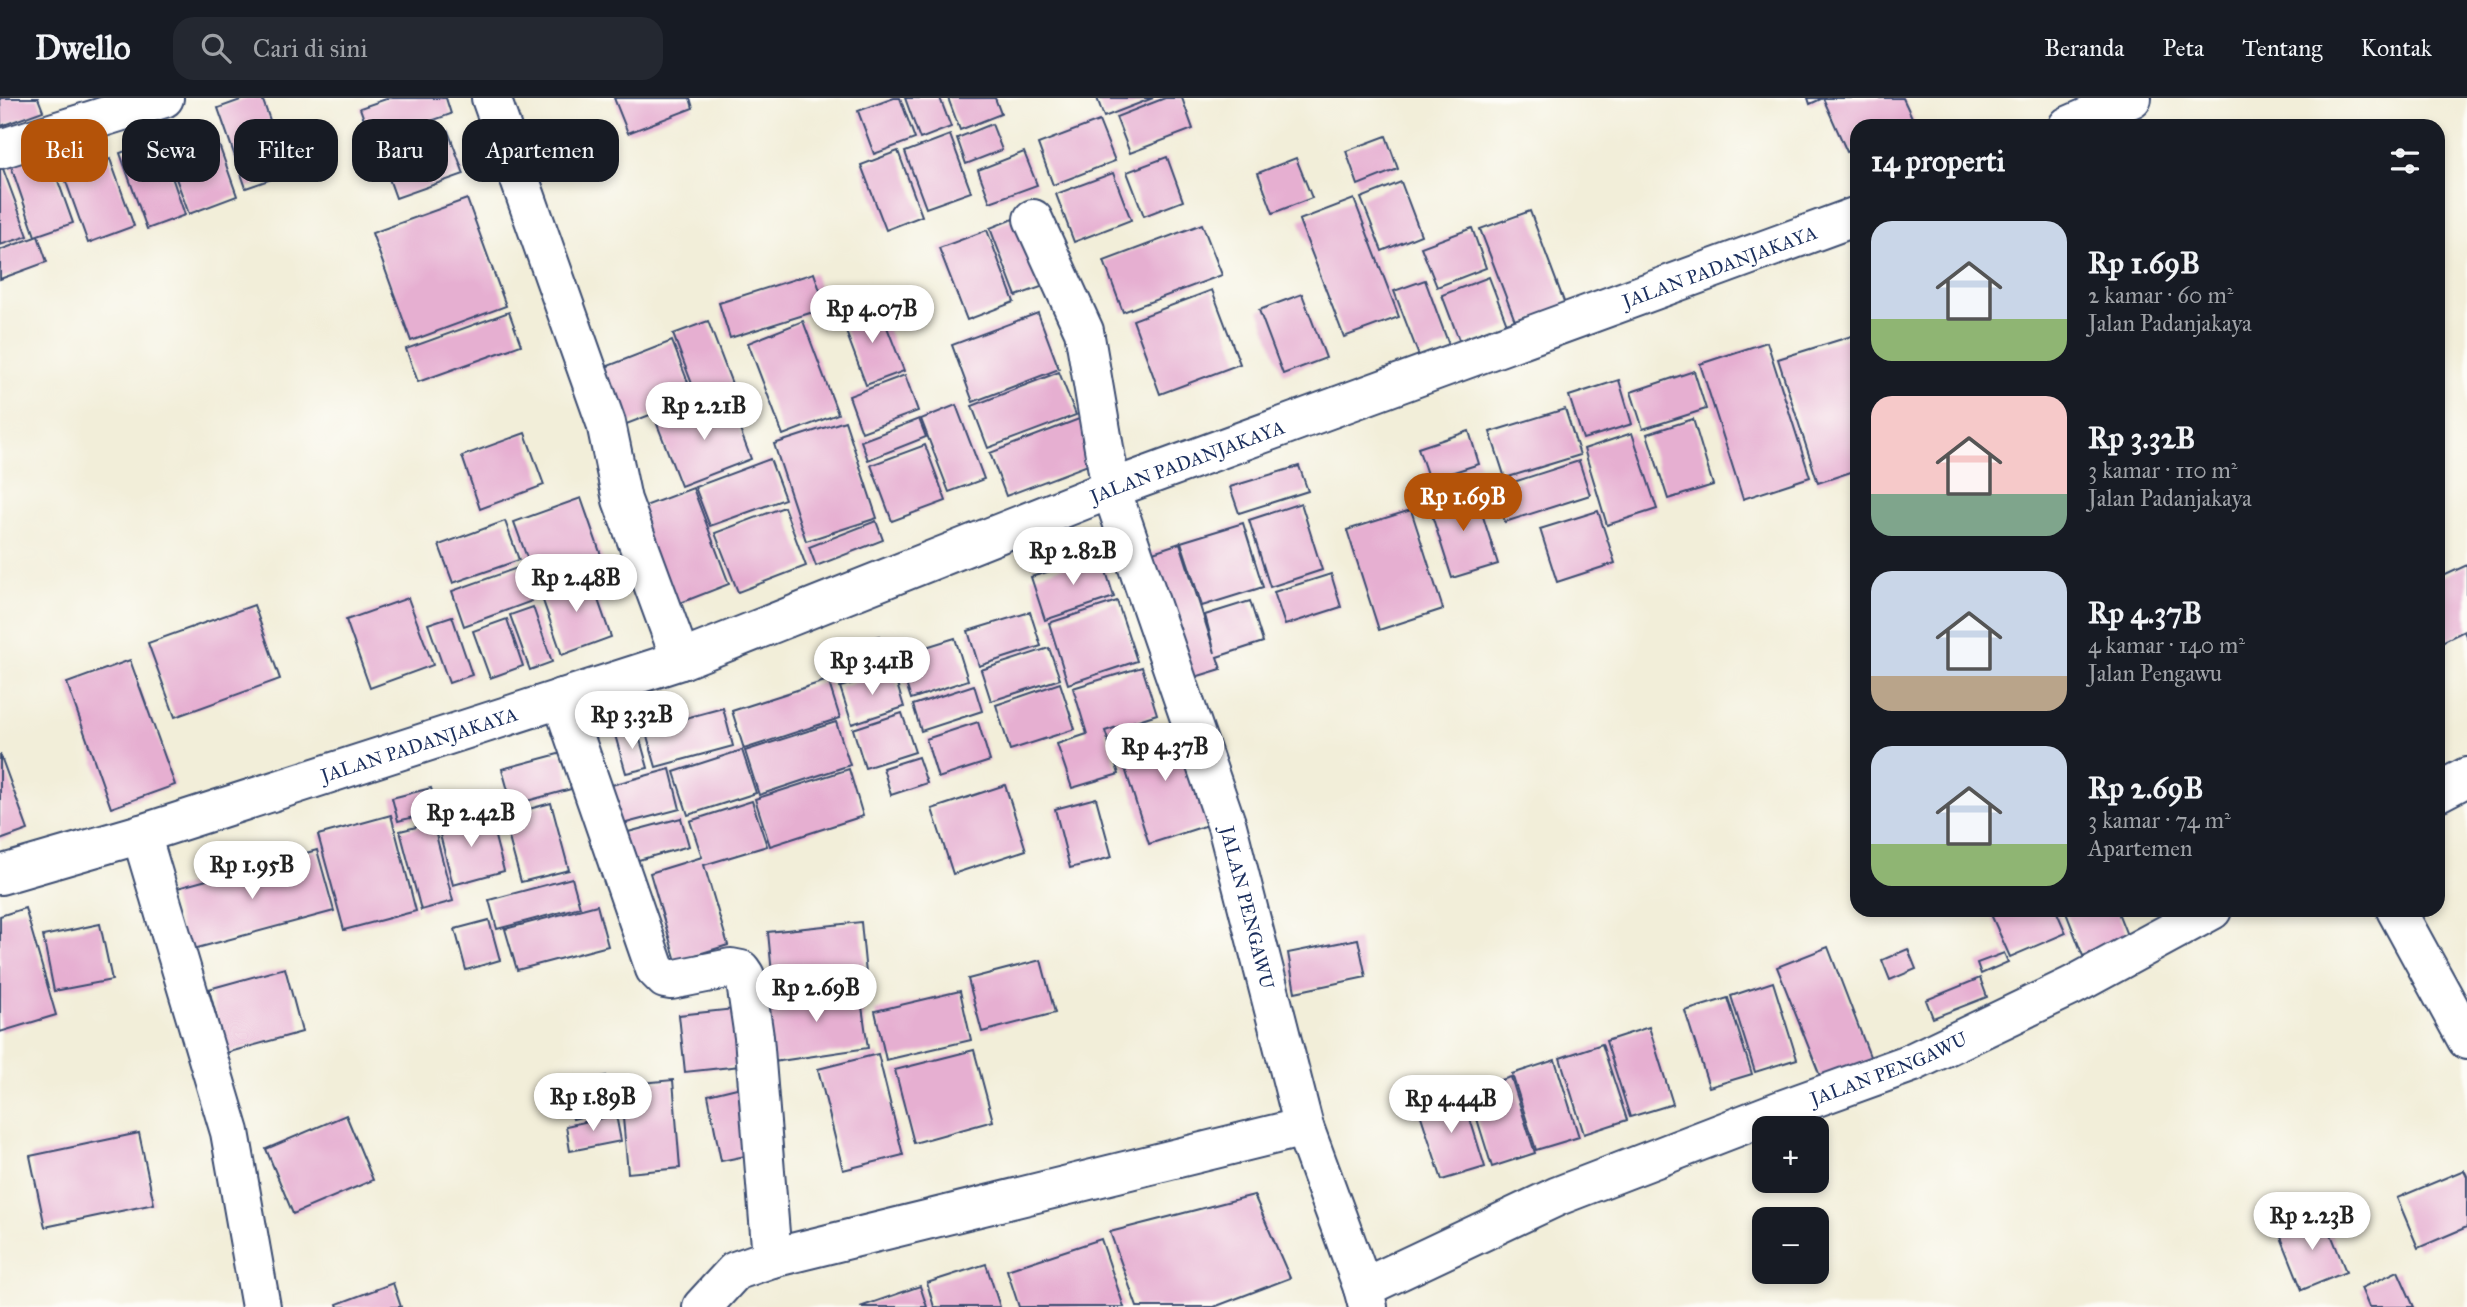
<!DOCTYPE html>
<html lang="id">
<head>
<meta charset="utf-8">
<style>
  :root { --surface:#171b24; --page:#242831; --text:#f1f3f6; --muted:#9ea1a6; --line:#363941; --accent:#b45309 }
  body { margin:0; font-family:"IM FELL Great Primer",serif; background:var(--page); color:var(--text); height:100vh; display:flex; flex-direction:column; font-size:26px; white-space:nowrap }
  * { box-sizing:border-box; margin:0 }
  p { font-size:23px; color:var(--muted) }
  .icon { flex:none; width:38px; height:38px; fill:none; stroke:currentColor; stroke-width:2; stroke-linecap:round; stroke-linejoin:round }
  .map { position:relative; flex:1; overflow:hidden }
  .sheet { position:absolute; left:1850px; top:21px; width:595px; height:798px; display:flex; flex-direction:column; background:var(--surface); border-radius:21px; box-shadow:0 4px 10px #0003 }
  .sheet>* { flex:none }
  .top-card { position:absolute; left:21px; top:21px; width:665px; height:63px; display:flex; gap:14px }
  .fabs { position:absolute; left:1752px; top:1018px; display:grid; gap:14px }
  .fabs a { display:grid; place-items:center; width:77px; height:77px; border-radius:14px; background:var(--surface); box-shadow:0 4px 10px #0003; font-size:35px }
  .price { position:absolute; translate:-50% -60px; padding:0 16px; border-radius:24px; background:#fff; color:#222; font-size:23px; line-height:46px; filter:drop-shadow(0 2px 4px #0008) }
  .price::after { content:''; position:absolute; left:50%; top:42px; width:21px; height:16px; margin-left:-10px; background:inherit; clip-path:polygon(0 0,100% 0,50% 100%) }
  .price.selected { background:var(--accent); color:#fff }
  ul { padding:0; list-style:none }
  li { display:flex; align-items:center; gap:21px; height:175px; padding:0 21px }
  li span { display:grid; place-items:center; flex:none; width:196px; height:140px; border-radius:21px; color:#555 }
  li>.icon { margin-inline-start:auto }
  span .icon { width:84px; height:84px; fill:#fffc; stroke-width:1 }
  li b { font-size:30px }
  h2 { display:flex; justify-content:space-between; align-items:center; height:84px; padding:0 21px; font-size:30px }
  .chip { padding:0 24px; border-radius:21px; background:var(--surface); box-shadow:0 4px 10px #0003; font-size:24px; line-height:63px }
  .chip.selected { background:var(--accent); color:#fff }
  header { display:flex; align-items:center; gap:42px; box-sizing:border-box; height:98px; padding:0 35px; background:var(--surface); border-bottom:2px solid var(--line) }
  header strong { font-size:33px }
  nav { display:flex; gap:38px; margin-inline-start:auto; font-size:24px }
  .search { width:490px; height:63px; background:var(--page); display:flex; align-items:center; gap:18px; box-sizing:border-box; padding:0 24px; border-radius:21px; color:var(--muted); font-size:26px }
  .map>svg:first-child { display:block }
</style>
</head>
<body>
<header>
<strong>Dwello</strong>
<div class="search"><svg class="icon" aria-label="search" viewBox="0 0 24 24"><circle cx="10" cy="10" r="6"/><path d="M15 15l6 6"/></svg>Cari di sini</div>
<nav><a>Beranda</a><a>Peta</a><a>Tentang</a><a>Kontak</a></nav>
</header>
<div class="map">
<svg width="2467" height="1209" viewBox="0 0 2467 1209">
  <rect width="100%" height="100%" fill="#fdfcf7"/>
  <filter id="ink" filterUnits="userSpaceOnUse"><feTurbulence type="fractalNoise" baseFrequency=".0143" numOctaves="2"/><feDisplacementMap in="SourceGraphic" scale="14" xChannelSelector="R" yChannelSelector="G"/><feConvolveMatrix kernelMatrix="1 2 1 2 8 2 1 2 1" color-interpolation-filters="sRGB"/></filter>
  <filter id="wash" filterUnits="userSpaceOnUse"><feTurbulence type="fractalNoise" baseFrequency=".00686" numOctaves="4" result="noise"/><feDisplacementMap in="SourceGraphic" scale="28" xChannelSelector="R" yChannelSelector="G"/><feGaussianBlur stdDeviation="1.57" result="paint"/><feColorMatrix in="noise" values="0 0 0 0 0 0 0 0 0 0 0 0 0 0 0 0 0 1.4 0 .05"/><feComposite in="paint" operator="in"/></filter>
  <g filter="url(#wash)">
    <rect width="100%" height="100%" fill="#f2eed9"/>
    <g id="blocks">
      <g fill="#e6afd1">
        <polygon points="0,0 38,0 43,13 1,28"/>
        <polygon points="246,0 262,0 289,75 246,90 218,10"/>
        <polygon points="389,0 446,0 451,16 372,44 360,10"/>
        <polygon points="614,0 690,0 693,10 628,35"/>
        <polygon points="894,0 900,0 915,41 874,56 858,13"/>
        <polygon points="905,0 940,0 951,29 920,41"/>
        <polygon points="948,0 995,0 1001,16 960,32"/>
        <polygon points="1097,0 1153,0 1104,19"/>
        <polygon points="1165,0 1182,0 1193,31 1130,55 1116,19"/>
        <polygon points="1808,0 1903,0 1916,28 1857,28 1857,50 1847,54 1823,0 1810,6"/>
        <polygon points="1099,23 1115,63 1053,87 1038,46"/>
        <polygon points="992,26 1002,52 966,66 957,40"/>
        <polygon points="213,30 237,98 189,116 164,47"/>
        <polygon points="448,33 464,76 396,100 381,58"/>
        <polygon points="950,37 971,94 926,110 905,54"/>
        <polygon points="1386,38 1398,71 1358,87 1346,53"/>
        <polygon points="159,41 185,117 147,131 120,55"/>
        <polygon points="47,52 73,125 35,138 10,65"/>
        <polygon points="898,53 922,118 886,132 861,67"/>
        <polygon points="1024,54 1037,87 990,104 978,72"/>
        <polygon points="1167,59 1183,103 1144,118 1127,74"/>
        <polygon points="1296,60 1312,100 1273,115 1258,75"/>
        <polygon points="110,61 134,128 88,145 64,78"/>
        <polygon points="2,68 28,138 0,147 0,69"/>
        <polygon points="1113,75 1131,122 1074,144 1056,96"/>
        <polygon points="1401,84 1421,137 1382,153 1361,100"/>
        <polygon points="467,101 506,208 411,243 372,135"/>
        <polygon points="1354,101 1399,219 1344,239 1299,122"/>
        <polygon points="1530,113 1566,209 1517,228 1480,131"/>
        <polygon points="1018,119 1044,188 1016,198 990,130"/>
        <polygon points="1202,126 1222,177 1123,214 1104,163"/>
        <polygon points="1472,130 1486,170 1437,189 1421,149"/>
        <polygon points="987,132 1014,204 967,222 939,150"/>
        <polygon points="38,138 47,164 0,181 0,152"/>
        <polygon points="814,175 826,210 730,240 719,205"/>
        <polygon points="1489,179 1508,229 1461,247 1442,197"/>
        <polygon points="1425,182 1449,247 1419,258 1394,193"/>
        <polygon points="1212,192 1240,266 1160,296 1133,222"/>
        <polygon points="1302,196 1326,260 1283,276 1259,212"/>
        <polygon points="878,206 904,273 866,287 841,220"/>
        <polygon points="509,214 521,247 418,284 406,251"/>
        <polygon points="1038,215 1059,271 973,304 952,247"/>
        <polygon points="708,223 732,286 697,299 673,236"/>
        <polygon points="803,223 838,316 783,337 748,245"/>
        <polygon points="1855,237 1857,243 1857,372 1818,385 1778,261"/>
        <polygon points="672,243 694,300 624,327 603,270"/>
        <polygon points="1767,244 1810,379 1743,401 1700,266"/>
        <polygon points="1694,273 1706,311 1643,331 1631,294"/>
        <polygon points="1059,274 1076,317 988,350 972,308"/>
        <polygon points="905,277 918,313 862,334 849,298"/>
        <polygon points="1619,282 1632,326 1583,341 1569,298"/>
        <polygon points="728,300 751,361 681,388 657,326"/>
        <polygon points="956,307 984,381 949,394 921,321"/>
        <polygon points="1565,311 1580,357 1505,380 1490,334"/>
        <polygon points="919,321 926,339 868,362 861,343"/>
        <polygon points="1079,321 1096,364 1006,398 990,355"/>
        <polygon points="1693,321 1713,387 1668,401 1647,336"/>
        <polygon points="845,323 877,420 806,443 774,346"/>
        <polygon points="1469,333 1479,366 1429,382 1418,350"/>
        <polygon points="525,335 544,387 480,411 462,358"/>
        <polygon points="1632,335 1657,411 1607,427 1584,351"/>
        <polygon points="925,347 946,403 892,423 871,367"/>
        <polygon points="770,361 785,401 710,428 695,389"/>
        <polygon points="1579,363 1590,397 1505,424 1495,390"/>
        <polygon points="1299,368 1308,393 1239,415 1230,389"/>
        <polygon points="693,390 729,486 665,511 629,414"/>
        <polygon points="1474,390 1498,466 1452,480 1428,405"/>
        <polygon points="581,400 603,463 537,487 514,424"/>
        <polygon points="1301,405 1322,472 1270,489 1249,422"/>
        <polygon points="784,409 806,468 738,494 715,435"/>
        <polygon points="1411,412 1443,511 1379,532 1347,432"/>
        <polygon points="1598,413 1615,465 1557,484 1540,431"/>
        <polygon points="505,423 519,462 453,485 439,447"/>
        <polygon points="876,423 883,442 816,468 809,449"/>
        <polygon points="1243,425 1263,489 1202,508 1181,444"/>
        <polygon points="1180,445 1215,555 1205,517 1250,503 1263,544 1217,559 1221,571 1179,584 1138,459"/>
        <polygon points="1101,457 1114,499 1045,522 1031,479"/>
        <polygon points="2467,467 2467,540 2464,533 2442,544 2438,536 2438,494 2443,491 2439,480"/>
        <polygon points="520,469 532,503 464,528 452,493"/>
        <polygon points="589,476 611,539 562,557 540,494"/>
        <polygon points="1331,476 1341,509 1285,527 1274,494"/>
        <polygon points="408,500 433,567 370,590 346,522"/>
        <polygon points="1117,503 1137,563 1068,586 1049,525"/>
        <polygon points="254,507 280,581 175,619 148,545"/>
        <polygon points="533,509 552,564 530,572 510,517"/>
        <polygon points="1030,514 1041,548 979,568 968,533"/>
        <polygon points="452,518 472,577 449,585 428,526"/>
        <polygon points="507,521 523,568 490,580 473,533"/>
        <polygon points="879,538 888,566 838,582 829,554"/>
        <polygon points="955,540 968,582 911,601 897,558"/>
        <polygon points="1049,550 1060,581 991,603 981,572"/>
        <polygon points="130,562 175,687 111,710 67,585"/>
        <polygon points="1142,569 1157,616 1105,633 1119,676 1072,690 1057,646 1087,636 1073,590"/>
        <polygon points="893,573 904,609 852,626 840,589"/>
        <polygon points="828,582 840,620 744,651 732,613"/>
        <polygon points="1060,585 1075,631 1010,652 996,607"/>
        <polygon points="974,587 982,613 921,633 913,607"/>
        <polygon points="723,610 733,648 656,669 645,631"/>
        <polygon points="902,615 915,654 865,670 853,631"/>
        <polygon points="836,624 850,667 759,697 745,653"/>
        <polygon points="978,624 990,663 938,680 926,641"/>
        <polygon points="1182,625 1214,725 1149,746 1117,645"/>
        <polygon points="637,631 648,670 626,675 615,637"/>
        <polygon points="742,652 756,695 688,717 674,674"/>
        <polygon points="562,655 571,691 512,707 502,671"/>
        <polygon points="0,656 28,732 0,742"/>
        <polygon points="918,659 927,685 891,697 883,670"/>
        <polygon points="670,671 680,711 611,729 601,690"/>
        <polygon points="849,671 863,718 770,748 755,701"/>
        <polygon points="1005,687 1026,752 953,776 932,711"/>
        <polygon points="431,690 438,713 398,723 392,700"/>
        <polygon points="1096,700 1112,759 1070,770 1055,711"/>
        <polygon points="752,703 767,748 704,767 728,847 676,863 650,775 702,759 690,723"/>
        <polygon points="551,705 569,772 521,784 503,718"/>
        <polygon points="489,716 504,773 453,787 438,729"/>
        <polygon points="391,717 416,813 344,832 318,737"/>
        <polygon points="681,720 689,748 624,766 617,737"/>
        <polygon points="433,725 453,803 421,812 400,733"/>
        <polygon points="317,752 334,813 186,853 170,792"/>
        <polygon points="572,780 580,809 497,831 489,802"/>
        <polygon points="597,807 608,848 517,872 505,831"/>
        <polygon points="25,810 56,917 0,934 0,818"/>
        <polygon points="1989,812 2056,812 2066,835 2010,859"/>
        <polygon points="2065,812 2117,812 2128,840 2083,858"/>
        <polygon points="489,822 500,862 466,872 455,831"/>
        <polygon points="861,824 866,876 773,886 768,834"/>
        <polygon points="100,826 112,882 54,893 43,838"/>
        <polygon points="1358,841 1366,879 1295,894 1288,855"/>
        <polygon points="1828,849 1874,969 1824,988 1777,869"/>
        <polygon points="1908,851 1916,871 1890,882 1882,862"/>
        <polygon points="2004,855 2008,864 1981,876 1977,865"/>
        <polygon points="1041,862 1055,915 982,934 968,881"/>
        <polygon points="285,870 302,934 226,955 209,891"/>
        <polygon points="1980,880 1987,899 1933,920 1926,902"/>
        <polygon points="1773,884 1797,961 1755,974 1731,898"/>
        <polygon points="859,888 868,950 773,964 764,902"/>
        <polygon points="960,893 971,942 886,962 875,913"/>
        <polygon points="1728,900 1752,976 1709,989 1685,913"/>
        <polygon points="734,911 740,968 685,974 679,917"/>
        <polygon points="1649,929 1673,1006 1630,1019 1606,943"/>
        <polygon points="1602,946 1627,1022 1584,1036 1560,960"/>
        <polygon points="974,952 993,1023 914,1045 895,972"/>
        <polygon points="878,956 903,1057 843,1072 818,971"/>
        <polygon points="1555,962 1579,1039 1536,1052 1512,976"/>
        <polygon points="606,978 614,1011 573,1021 565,988"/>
        <polygon points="1511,979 1535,1055 1492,1069 1468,992"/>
        <polygon points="673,982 680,1070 628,1075 620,987"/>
        <polygon points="741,989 755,1056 721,1063 708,997"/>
        <polygon points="1461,992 1485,1069 1442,1082 1417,1006"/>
        <polygon points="346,1017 373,1082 293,1116 266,1051"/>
        <polygon points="616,1017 621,1043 570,1053 566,1028"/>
        <polygon points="139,1035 154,1106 45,1129 30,1058"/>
        <polygon points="2464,1072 2467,1078 2467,1129 2418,1150 2397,1100"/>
        <polygon points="1254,1097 1290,1180 1214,1209 1137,1209 1110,1134"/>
        <polygon points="2323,1116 2346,1174 2302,1192 2279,1134"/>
        <polygon points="1101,1141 1124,1209 1019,1209 1007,1172"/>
        <polygon points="986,1166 1000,1209 934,1209 927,1185"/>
        <polygon points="2398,1173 2414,1209 2369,1209 2361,1190"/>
        <polygon points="393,1185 401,1209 338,1209 337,1206"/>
        <polygon points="920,1188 927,1209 860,1209"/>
      </g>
    </g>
  </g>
  <g filter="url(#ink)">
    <use href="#blocks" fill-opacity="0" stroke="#3b4c70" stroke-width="2"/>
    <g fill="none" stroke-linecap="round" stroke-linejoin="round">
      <g stroke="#3b4c70" stroke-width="42">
        <g id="minor">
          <polyline points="491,0 606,325 622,402 681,562"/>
          <polyline points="2068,28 2132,0"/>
          <polyline points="0,51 164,0"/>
          <path id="s1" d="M1033 121 1084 233 1111 391 1227 728 1304 1029 1363 1190 1368 1209"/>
          <polyline points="561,600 655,871 665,881 671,882 731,870 741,872 745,878 754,939 772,1160"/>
          <polyline points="2438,694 2467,679"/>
          <polyline points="141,736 230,1034 261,1209"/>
          <path id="s2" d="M0 777 141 736 681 562 1111 391 1857 118"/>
          <polyline points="2396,812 2467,942"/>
          <path id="s3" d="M1363 1190 1558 1098 1781 1012 1911 965 2072 888 2212 812"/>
          <polyline points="702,1209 735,1173 772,1160 1304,1029"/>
        </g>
      </g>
      <use href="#minor" stroke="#fff" stroke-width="38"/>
    </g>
  </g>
  <g text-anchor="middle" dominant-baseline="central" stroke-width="5" stroke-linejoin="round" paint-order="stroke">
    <g font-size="19" fill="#1b2f5e" stroke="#fdfcf7">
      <text stroke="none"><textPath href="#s2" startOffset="1825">JALAN PADANJAKAYA</textPath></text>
      <text stroke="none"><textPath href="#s2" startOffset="1258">JALAN PADANJAKAYA</textPath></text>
      <text stroke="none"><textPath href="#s2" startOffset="439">JALAN PADANJAKAYA</textPath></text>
      <text stroke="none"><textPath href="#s1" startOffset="724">JALAN PENGAWU</textPath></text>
      <text stroke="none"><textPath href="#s3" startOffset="570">JALAN PENGAWU</textPath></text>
    </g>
  </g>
</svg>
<div class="fabs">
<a>+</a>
<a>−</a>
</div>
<b class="price" style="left:872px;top:247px">Rp 4.07B</b>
<b class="price" style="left:704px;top:344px">Rp 2.21B</b>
<b class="price selected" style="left:1463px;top:435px">Rp 1.69B</b>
<b class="price" style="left:1073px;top:489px">Rp 2.82B</b>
<b class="price" style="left:576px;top:516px">Rp 2.48B</b>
<b class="price" style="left:872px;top:599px">Rp 3.41B</b>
<b class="price" style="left:632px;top:653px">Rp 3.32B</b>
<b class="price" style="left:1165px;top:685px">Rp 4.37B</b>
<b class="price" style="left:471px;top:751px">Rp 2.42B</b>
<b class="price" style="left:252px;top:803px">Rp 1.95B</b>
<b class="price" style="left:816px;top:926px">Rp 2.69B</b>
<b class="price" style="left:593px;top:1035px">Rp 1.89B</b>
<b class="price" style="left:1451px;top:1037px">Rp 4.44B</b>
<b class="price" style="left:2312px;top:1154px">Rp 2.23B</b>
<div class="top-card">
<a class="chip selected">Beli</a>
<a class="chip">Sewa</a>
<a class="chip">Filter</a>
<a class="chip">Baru</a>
<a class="chip">Apartemen</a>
</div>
<section class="sheet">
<h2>14 properti<svg class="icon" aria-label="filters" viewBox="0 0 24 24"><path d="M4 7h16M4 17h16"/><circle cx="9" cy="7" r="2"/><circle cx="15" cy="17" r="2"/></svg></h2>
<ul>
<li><span style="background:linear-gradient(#c9d6e8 70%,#8fb573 0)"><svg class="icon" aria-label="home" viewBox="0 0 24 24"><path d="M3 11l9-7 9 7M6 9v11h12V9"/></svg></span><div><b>Rp 1.69B</b><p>2 kamar · 60 m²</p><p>Jalan Padanjakaya</p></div></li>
<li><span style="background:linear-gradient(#f6c9c9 70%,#7fa58c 0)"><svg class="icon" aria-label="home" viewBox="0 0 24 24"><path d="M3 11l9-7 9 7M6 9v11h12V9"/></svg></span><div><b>Rp 3.32B</b><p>3 kamar · 110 m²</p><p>Jalan Padanjakaya</p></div></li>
<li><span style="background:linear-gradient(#c9d6e8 75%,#b9a48a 0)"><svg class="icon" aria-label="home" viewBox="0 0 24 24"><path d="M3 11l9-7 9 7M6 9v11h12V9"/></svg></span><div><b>Rp 4.37B</b><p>4 kamar · 140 m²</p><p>Jalan Pengawu</p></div></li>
<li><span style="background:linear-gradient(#c9d6e8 70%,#8fb573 0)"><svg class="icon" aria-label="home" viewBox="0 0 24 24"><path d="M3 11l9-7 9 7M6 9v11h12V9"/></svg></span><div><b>Rp 2.69B</b><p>3 kamar · 74 m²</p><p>Apartemen</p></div></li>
</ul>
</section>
</div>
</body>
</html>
